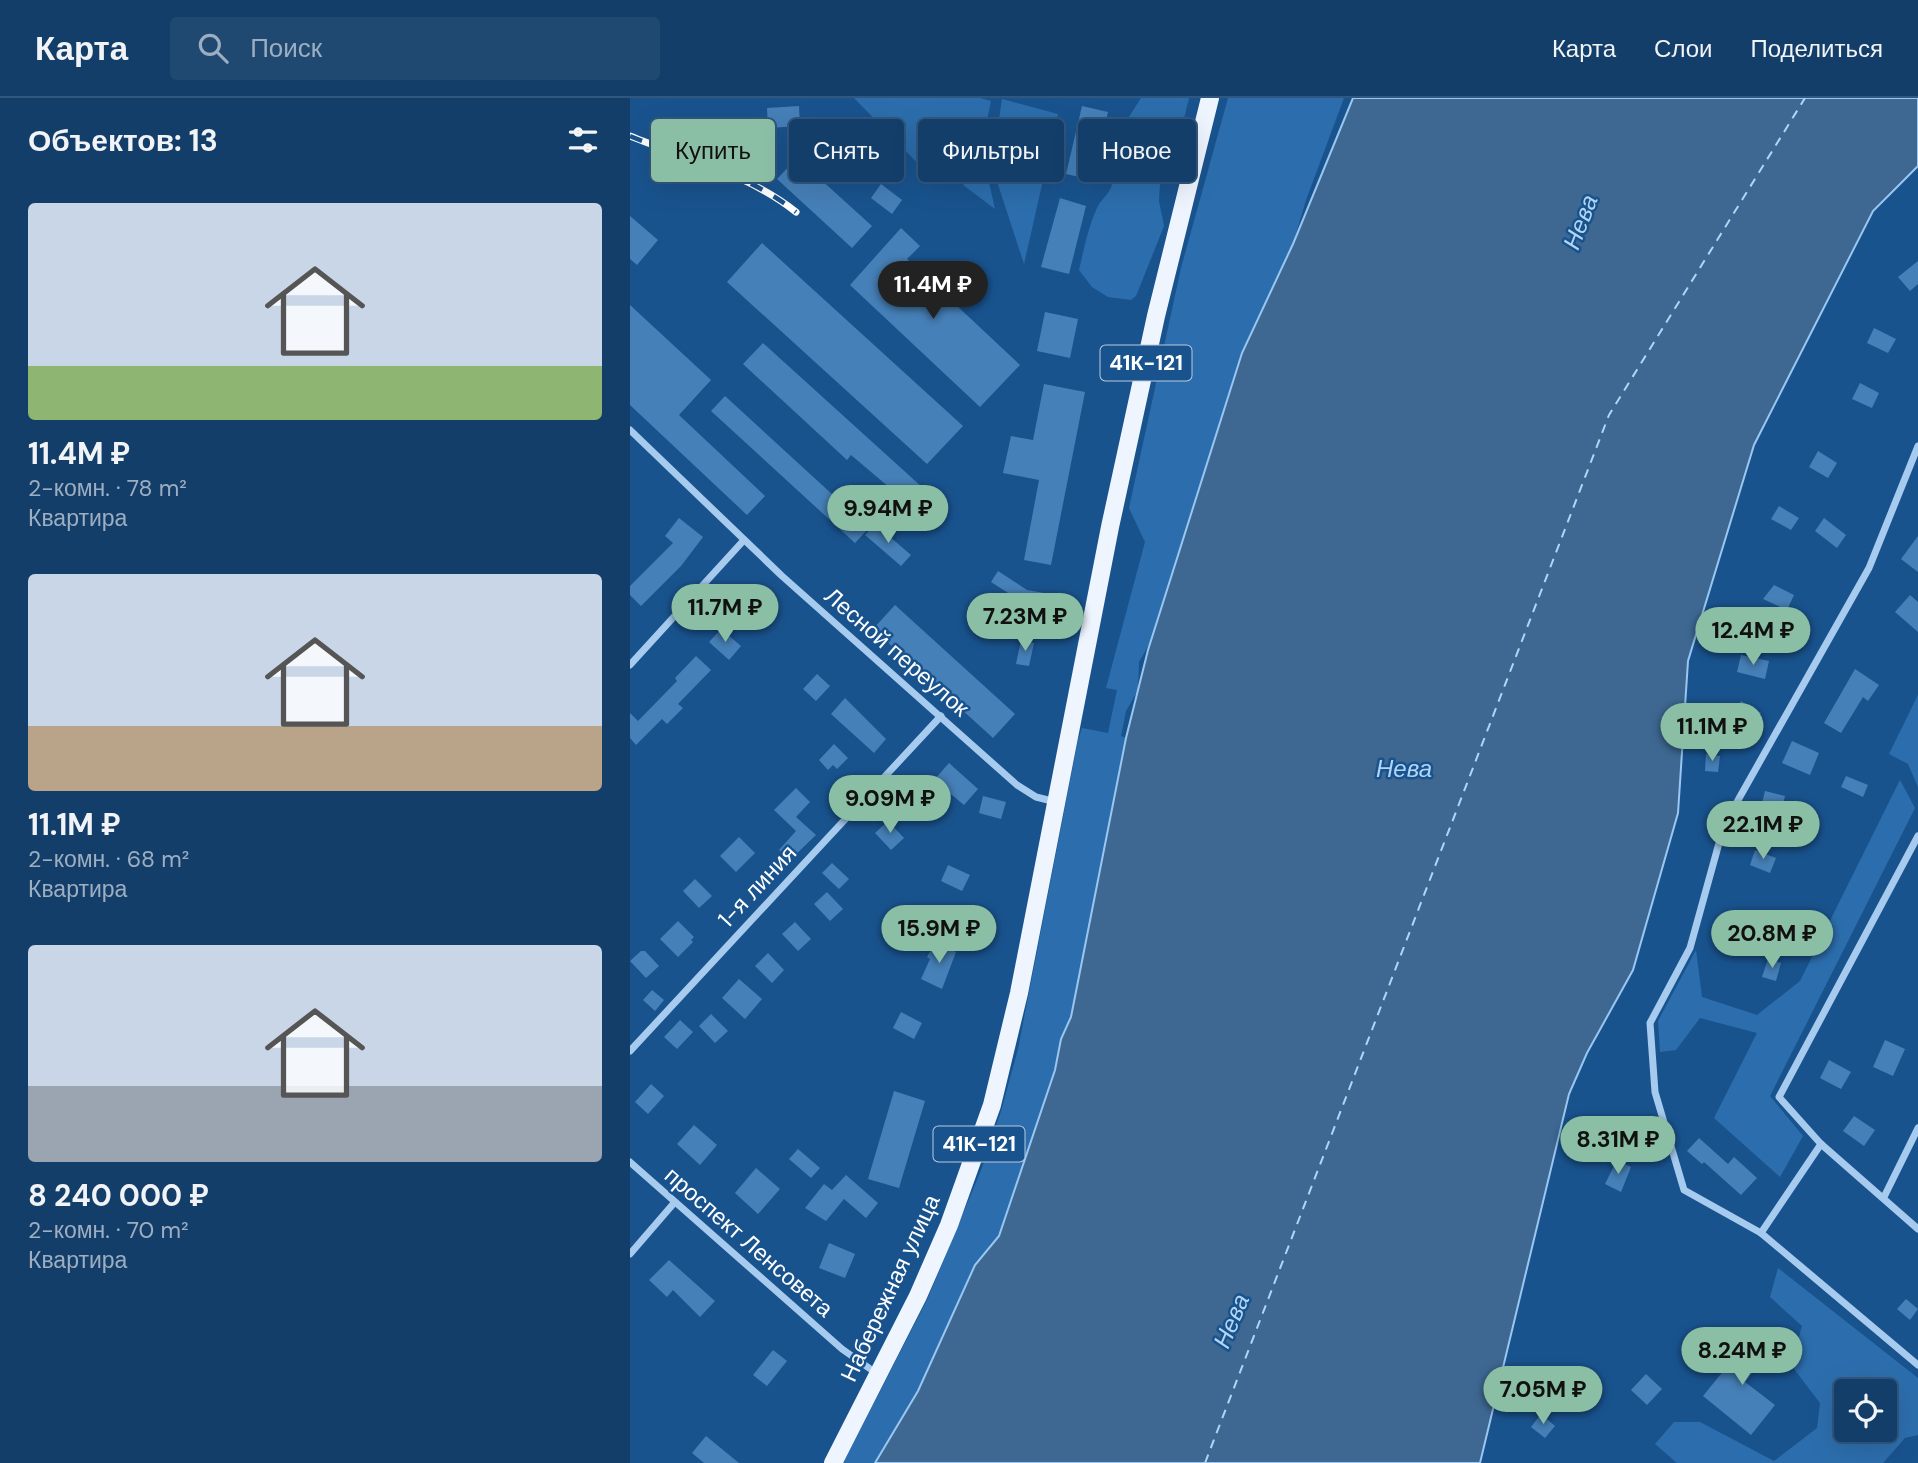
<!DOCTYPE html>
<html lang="ru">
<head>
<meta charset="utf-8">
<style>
  :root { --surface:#133e6a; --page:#204972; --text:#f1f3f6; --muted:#9daec1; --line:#32577e; --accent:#8abfa5 }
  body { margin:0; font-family:"DM Sans",sans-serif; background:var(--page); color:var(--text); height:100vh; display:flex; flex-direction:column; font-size:26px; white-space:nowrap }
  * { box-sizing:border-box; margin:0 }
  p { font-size:23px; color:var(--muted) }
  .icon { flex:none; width:38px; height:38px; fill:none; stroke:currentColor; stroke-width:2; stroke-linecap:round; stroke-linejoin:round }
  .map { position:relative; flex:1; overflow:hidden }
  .drawer { display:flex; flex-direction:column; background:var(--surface); width:630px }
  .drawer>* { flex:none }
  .top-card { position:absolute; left:21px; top:21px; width:665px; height:63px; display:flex; gap:14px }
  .buttons { position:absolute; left:1204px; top:1281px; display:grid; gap:14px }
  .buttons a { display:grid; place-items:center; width:63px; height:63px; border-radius:7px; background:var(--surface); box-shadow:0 7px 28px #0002,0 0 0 2px var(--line); font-size:35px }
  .price { position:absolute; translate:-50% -60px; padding:0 16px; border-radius:24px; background:var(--accent); color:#111; font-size:23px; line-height:46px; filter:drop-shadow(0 2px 4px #0008) }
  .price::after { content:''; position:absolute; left:50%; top:42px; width:21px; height:16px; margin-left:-10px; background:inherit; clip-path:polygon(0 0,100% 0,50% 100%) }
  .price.on { background:#222; color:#fff }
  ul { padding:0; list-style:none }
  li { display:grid; align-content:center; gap:14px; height:371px; padding:0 28px }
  li span { display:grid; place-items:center; height:217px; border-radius:7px; color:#555 }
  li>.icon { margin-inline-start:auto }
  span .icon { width:126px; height:126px; fill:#fffc; stroke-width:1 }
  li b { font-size:30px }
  h2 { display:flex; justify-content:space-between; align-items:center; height:84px; padding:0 28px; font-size:30px }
  .tag { padding:0 24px; border-radius:7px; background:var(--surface); box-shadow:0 7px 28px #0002,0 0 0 2px var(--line); font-size:24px; line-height:63px }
  .tag.on { background:var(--accent); color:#111 }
  header { display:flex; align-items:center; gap:42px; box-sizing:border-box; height:98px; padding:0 35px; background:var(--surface); border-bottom:2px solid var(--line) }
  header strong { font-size:33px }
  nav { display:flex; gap:38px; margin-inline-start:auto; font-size:24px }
  .search { width:490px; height:63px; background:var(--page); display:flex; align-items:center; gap:18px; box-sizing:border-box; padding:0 24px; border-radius:7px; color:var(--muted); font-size:26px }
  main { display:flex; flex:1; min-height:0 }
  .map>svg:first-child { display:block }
</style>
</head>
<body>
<header>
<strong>Карта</strong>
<div class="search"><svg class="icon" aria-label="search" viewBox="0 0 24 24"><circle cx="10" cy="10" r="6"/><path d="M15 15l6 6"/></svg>Поиск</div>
<nav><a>Карта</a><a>Слои</a><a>Поделиться</a></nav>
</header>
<main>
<section class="drawer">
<h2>Объектов: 13<svg class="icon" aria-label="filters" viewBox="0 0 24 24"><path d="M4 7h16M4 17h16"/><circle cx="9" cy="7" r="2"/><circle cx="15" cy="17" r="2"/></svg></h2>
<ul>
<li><span style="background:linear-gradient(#c9d6e8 75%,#8fb573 0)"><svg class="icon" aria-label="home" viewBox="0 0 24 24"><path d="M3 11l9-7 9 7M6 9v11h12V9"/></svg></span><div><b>11.4M ₽</b><p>2-комн. · 78 m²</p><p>Квартира</p></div></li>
<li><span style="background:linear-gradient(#c9d6e8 70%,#b9a48a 0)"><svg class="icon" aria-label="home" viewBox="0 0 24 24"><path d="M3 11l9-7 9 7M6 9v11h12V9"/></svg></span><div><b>11.1M ₽</b><p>2-комн. · 68 m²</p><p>Квартира</p></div></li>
<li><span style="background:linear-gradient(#c9d6e8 65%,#9aa5b1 0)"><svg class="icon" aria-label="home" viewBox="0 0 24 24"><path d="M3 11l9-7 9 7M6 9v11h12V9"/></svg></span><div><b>8 240 000 ₽</b><p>2-комн. · 70 m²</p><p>Квартира</p></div></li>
</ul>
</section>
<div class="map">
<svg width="1288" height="1365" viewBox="0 0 1288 1365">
  <rect width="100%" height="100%" fill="#19538e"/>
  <g fill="#2c6ead" fill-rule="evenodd">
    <polygon points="224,0 350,0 361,3 350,55 322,71 308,86"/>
    <path d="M511 0H559L550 37 554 50 551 61 537 68 530 85 529 103 534 128 506 198 501 202 478 199 462 189 449 172C454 151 458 130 467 110 471 101 478 98 482 87L477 79 490 63 497 22Z"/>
    <polygon points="598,0 714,0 676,102 663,146 612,255 520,545 509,564 508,592 496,613 491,638 496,640 441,919 431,941 425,972 369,1138 345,1167 288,1293 245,1365 213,1365 297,1202 352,1070 372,1010 388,951 448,642 452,630 478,635 487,592 476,590 515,444 499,410 551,170"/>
    <polygon points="372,1 428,16 394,166 362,68"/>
    <polygon points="356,71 365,111 333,87"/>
    <polygon points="1288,597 1288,689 1278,666 1259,656"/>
    <polygon points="1270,682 1285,710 1140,998 1173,1038 1150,1079 1084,1020 1127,935 1070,920 1046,952 1030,954 1028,923 1066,852 1072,899 1127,917 1170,883"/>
    <path d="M1148 1170 1288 1280V1337L1275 1340 1253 1365H1047L1025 1346 1044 1324H1070L1144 1363 1187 1330 1190 1305 1161 1267 1172 1228 1140 1199ZM1255 1293V1332H1216V1293Z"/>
  </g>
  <polygon fill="#3e6892" stroke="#99c7f1" stroke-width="2" points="723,0 1288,0 1288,68 1243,113 1124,347 1058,563 1048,715 1003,872 957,955 939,996 850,1365 245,1365 288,1293 345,1167 369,1138 425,972 431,941 441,919 496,640 518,552 612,255 663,146"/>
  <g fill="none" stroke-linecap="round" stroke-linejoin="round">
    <polyline stroke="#b2d5f5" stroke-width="2" stroke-dasharray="9 7" stroke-linecap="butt" points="575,1365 979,317 1175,0"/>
  </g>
  <g fill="#4680b8">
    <polygon points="169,8 170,28 138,30 137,10"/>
    <polygon points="452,8 478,14 463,82 436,76"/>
    <polygon points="167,60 242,128 222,150 147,81"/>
    <polygon points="251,86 272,102 262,116 241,100"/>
    <polygon points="430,100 456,108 439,176 411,169"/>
    <polygon points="0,118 28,142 7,167 0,161"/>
    <polygon points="271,130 290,148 277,161 390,267 350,309 220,187"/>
    <polygon points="132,145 333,328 297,366 97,184"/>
    <polygon points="1288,163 1288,186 1280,193 1268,179"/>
    <polygon points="0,207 81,282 49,317 135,398 117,417 0,307"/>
    <polygon points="415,214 448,221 440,260 407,253"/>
    <polygon points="1244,230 1266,241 1258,255 1237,245"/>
    <polygon points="133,245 293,390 279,406 221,357 217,362 113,266"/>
    <polygon points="1230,285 1249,295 1242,310 1222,301"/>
    <polygon points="414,286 455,294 421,467 394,462 409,382 373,375 381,338 403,342"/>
    <polygon points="95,298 239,430 225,445 81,313"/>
    <polygon points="1188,353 1207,365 1198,380 1179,369"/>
    <polygon points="1149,408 1169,420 1161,432 1141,421"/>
    <polygon points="49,420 73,439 51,468 11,508 0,497 0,488 43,445 35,438"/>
    <polygon points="1194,420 1216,437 1207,450 1185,433"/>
    <polygon points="245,426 281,457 271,468 235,437"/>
    <polygon points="1288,438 1288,474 1271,461"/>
    <polygon points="368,473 397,492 414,495 408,525 394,522 397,507 361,484"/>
    <polygon points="1144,487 1164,497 1157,512 1133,501"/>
    <polygon points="122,489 139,503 119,525 103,511"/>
    <polygon points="1280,497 1288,504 1288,534 1265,514"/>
    <polygon points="265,507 385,616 363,640 243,531"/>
    <polygon points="91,531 111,548 99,562 79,544"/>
    <polygon points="391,542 404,545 399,568 386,566"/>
    <polygon points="1111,557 1139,563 1135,581 1107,574"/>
    <polygon points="66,558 81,572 48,606 53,610 37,626 32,621 6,647 0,640 0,615 8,623 47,583 45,580"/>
    <polygon points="1225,571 1249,587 1238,603 1233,599 1211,635 1194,625"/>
    <polygon points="187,576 200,588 186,603 173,591"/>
    <polygon points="215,600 256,641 244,655 201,616"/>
    <polygon points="1111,603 1131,615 1118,638 1098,627"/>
    <polygon points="1162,643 1189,655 1180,677 1152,665"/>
    <polygon points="204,646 218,660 207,671 203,667 198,672 189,662"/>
    <polygon points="1076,656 1090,658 1088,674 1075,673"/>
    <polygon points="319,665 348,691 334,707 304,682"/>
    <polygon points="1216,678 1238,687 1233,699 1211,689"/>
    <polygon points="166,690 180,704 166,719 186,737 160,762 149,752 166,733 144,712"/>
    <polygon points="1135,693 1155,698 1149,722 1129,717"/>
    <polygon points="353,698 376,704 371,721 349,715"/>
    <polygon points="258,723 274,740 261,752 245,735"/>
    <polygon points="109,739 125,755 106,774 90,758"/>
    <polygon points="1125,752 1146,760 1140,775 1120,767"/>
    <polygon points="202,765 219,781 209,791 192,775"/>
    <polygon points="318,767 340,777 332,793 311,783"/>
    <polygon points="65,781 82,798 69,810 53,793"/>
    <polygon points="197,794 213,811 200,823 184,806"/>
    <polygon points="1101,821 1122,827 1118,841 1097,835"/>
    <polygon points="48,823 64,839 61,842 63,844 48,859 30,841"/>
    <polygon points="165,824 181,841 168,853 152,836"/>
    <polygon points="305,844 326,854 312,891 291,881 300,861 297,859"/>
    <polygon points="11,853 15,853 29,868 16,880 0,863"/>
    <polygon points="138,855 154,872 142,885 125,868"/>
    <polygon points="1138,861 1151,865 1146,883 1132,879"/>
    <polygon points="109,881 132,901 115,921 92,900"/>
    <polygon points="22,892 34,902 25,913 13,902"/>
    <polygon points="271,914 292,925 284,941 263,930"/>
    <polygon points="81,916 98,933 85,945 69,928"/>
    <polygon points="50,922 63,934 47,951 34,939"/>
    <polygon points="1255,942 1275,951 1263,978 1243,969"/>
    <polygon points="1199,962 1221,974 1211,991 1190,980"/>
    <polygon points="21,986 34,998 18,1016 5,1004"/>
    <polygon points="264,993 295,1003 269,1090 238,1081"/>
    <polygon points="1224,1018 1245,1032 1234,1048 1213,1033"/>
    <polygon points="1008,1020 1030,1033 1034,1056 999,1038"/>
    <polygon points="64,1027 87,1047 70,1067 47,1046"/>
    <polygon points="1069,1040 1098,1066 1104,1059 1127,1080 1111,1097 1074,1064 1072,1066 1057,1053"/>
    <polygon points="168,1051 190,1070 181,1080 159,1061"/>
    <polygon points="987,1062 1001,1069 991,1094 975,1086"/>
    <polygon points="126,1070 150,1091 128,1116 105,1095"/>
    <polygon points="216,1077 248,1105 236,1120 214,1101 196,1123 175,1110 194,1086 202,1092"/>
    <polygon points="199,1145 225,1156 215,1180 189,1170"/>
    <polygon points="39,1162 85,1203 70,1219 43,1192 37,1199 19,1182"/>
    <polygon points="1276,1201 1288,1211 1280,1222 1267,1211"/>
    <polygon points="1125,1234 1143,1249 1115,1284 1145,1307 1121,1337 1073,1298"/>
    <polygon points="143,1252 157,1263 137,1288 123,1277"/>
    <polygon points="1016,1276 1032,1291 1017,1307 1001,1292"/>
    <polygon points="911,1316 925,1328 915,1340 901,1329"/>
    <polygon points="76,1338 109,1365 74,1365 62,1355"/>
  </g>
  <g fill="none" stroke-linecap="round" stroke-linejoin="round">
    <g stroke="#a6cbee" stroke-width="7">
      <polyline points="0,332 152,478 387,687 406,699 426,704"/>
      <polyline points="1288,348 1239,470 1094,727 1060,850 1020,925 1025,994 1054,1092 1131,1135 1288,1267"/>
      <polyline points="0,567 114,442"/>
      <polyline points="1288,738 1149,999 1191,1046 1288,1131"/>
      <polyline points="0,953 311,618"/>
      <polyline points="0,1064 212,1251 246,1275"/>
      <polyline points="1254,1099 1288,1030"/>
      <polyline points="1131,1135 1191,1046"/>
      <polyline points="0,1156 44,1105"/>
    </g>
    <polyline stroke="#eef5ff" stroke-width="18" points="203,1365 288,1198 319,1127 362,1007 389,895 480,429 526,218 580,0"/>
    <g stroke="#fff" stroke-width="7">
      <path id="rail" d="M0 38C56 61 117 75 166 114"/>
    </g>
    <use href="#rail" stroke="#19538e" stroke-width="4.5" stroke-dasharray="13" stroke-linecap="butt"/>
  </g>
  <g text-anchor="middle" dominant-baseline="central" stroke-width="5" stroke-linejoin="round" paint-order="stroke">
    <g fill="#19538e" stroke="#bacbdd" stroke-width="2">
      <rect x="470.5" y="247.5" width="91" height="35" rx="5"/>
      <rect x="303.5" y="1028.5" width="91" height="35" rx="5"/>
    </g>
    <g font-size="21" font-weight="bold" fill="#fff">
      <text x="516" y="265">41К-121</text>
      <text x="349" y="1046">41К-121</text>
    </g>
    <g font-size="23" fill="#fff" stroke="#19538e">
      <text transform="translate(267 554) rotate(41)">Лесной переулок</text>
      <text transform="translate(127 788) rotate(-47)">1-я линия</text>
      <text transform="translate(119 1144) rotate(41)">проспект Ленсовета</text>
      <text transform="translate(260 1190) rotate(-65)">Набережная улица</text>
    </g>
    <g font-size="24" font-style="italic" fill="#b2d5f5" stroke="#19538e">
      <text transform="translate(950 124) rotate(-69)">Нева</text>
      <text x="774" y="670">Нева</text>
      <text transform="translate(601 1223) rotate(-67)">Нева</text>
    </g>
  </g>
</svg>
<div class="buttons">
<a><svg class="icon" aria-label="locate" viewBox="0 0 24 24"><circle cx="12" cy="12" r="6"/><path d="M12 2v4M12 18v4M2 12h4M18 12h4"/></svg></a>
</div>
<b class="price on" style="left:303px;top:223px">11.4M ₽</b>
<b class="price" style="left:258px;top:447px">9.94M ₽</b>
<b class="price" style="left:95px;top:546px">11.7M ₽</b>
<b class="price" style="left:395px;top:555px">7.23M ₽</b>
<b class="price" style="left:1123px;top:569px">12.4M ₽</b>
<b class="price" style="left:1082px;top:665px">11.1M ₽</b>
<b class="price" style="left:260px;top:737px">9.09M ₽</b>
<b class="price" style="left:1133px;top:763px">22.1M ₽</b>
<b class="price" style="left:309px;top:867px">15.9M ₽</b>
<b class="price" style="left:1142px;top:872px">20.8M ₽</b>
<b class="price" style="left:988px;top:1078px">8.31M ₽</b>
<b class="price" style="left:1112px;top:1289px">8.24M ₽</b>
<b class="price" style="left:913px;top:1328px">7.05M ₽</b>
<div class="top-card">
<a class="tag on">Купить</a>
<a class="tag">Снять</a>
<a class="tag">Фильтры</a>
<a class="tag">Новое</a>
</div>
</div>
</main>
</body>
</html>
